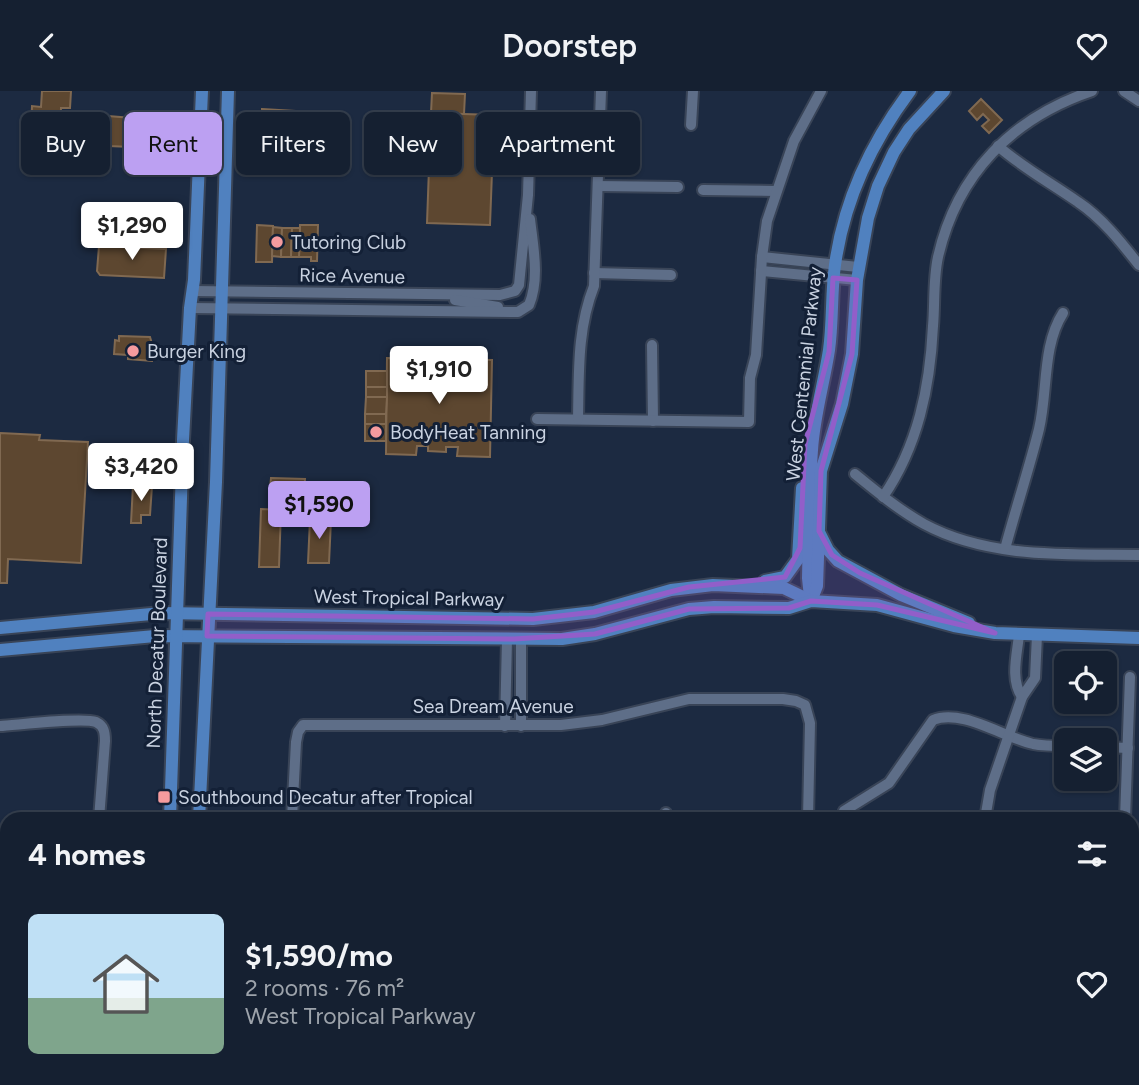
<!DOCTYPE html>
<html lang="en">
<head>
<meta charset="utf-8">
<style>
  :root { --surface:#152031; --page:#222d3d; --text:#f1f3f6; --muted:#9da3ab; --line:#343e4d; --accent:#bca0f2 }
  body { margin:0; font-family:Figtree,sans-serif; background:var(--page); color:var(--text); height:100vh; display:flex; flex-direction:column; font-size:26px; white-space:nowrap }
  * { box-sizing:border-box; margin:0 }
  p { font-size:23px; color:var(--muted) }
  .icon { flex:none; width:38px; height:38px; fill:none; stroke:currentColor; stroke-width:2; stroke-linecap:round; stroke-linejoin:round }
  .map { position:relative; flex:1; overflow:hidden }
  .panel { position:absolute; left:0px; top:721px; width:1139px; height:273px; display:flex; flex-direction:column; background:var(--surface); border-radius:21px 21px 0 0; box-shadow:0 2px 5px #0004,0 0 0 2px var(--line) }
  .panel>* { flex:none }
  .hud { position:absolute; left:21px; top:21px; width:700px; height:63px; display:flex; gap:14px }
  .buttons { position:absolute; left:1054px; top:560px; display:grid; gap:14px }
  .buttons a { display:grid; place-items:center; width:63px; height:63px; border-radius:10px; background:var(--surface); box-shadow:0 2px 5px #0004,0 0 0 2px var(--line); font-size:35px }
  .price { position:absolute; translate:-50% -60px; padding:0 16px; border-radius:7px; background:#fff; color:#222; font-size:23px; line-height:46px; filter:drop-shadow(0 2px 4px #0008) }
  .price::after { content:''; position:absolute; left:50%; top:42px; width:21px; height:16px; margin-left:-10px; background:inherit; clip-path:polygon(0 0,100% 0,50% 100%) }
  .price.selected { background:var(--accent); color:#111 }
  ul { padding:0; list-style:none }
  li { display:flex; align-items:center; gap:21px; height:175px; padding:0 28px }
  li+li { border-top:2px solid var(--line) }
  li span { display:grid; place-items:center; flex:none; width:196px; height:140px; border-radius:10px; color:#555 }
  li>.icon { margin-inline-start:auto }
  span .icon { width:84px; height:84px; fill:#fffc; stroke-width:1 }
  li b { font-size:30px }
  h2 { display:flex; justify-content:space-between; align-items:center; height:84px; padding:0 28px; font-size:30px }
  .tag { padding:0 24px; border-radius:10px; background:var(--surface); box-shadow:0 2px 5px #0004,0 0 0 2px var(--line); font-size:24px; line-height:63px }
  .tag.selected { background:var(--accent); color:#111 }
  header { display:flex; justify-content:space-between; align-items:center; height:91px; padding:0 28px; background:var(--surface); font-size:32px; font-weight:600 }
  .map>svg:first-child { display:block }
</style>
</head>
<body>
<header><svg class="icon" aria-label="back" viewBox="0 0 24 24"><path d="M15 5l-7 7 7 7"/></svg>Doorstep<svg class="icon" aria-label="heart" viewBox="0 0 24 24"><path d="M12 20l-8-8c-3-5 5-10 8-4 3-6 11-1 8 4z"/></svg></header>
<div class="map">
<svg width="1139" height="994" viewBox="0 0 1139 994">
  <rect width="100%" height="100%" fill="#1c2a41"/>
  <g fill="#5d4730" stroke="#806951" stroke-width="2">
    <polygon points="42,0 71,0 70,17 61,17 60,41 31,40 32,15 41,16"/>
    <polygon points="432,2 465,3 464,23 431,22"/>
    <polygon points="981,8 1002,29 989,42 982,35 989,29 983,23 977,29 969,20"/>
    <polygon points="262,18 295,20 294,36 262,35"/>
    <polygon points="431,22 495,24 493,67 508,68 507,81 492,81 490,134 427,132"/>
    <polygon points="108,25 132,27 131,56 109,55"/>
    <polygon points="132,27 159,28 157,57 131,56"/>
    <polygon points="159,28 175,29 174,58 157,57"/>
    <polygon points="257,134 273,135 272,171 256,171"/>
    <polygon points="300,134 318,134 317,170 311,170 311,166 299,166"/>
    <polygon points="273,136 282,137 281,166 272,165"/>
    <polygon points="282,137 292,137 291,166 281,166"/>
    <polygon points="292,137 300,137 299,166 291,166"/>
    <polygon points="99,155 166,158 164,187 100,184 97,180"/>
    <polygon points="119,245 150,246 153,256 152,270 128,268 128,264 114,263 115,249 119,250"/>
    <polygon points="387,267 492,269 490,366 457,365 458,356 446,356 446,361 428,360 428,355 417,355 416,364 386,363"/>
    <rect x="366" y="280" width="21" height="16"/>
    <rect x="366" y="296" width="21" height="10"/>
    <polygon points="366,306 387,306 386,323 365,323"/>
    <rect x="365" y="323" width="21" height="10"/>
    <rect x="365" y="333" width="21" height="17"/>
    <polygon points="0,342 40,344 39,349 88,351 81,472 8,468 7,492 0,492"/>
    <polygon points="271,387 305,388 304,403 281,402 282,397 270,397"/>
    <polygon points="133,394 152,395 150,424 141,424 141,432 131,432"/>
    <polygon points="261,418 281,419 279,476 259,476"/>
    <polygon points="310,428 331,429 329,472 308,472"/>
  </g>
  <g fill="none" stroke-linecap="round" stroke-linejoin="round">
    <g stroke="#394457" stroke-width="14">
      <g id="minor">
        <polyline points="1124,0 1139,10"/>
        <polyline points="691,34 693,0"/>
        <path d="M998 55C1023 77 1051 92 1078 111 1102 127 1121 151 1139 174"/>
        <polyline points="598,95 678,96"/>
        <polyline points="703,99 775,100"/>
        <polyline points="762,166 858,176"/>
        <polyline points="761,180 857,189"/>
        <polyline points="594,182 671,184"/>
        <polyline points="192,200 500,204 515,200 519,194 528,104 531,0"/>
        <polyline points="455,209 498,216"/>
        <path d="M190 217 518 221 529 214C540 188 533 155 530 128"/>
        <polyline points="652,254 653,330"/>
        <polyline points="537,328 749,331 750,287 756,264 762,166 767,130 794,50 821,0"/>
        <path d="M578 328C579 282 577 238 594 195L601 0"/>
        <path d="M855 383C877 401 899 419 924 433 989 468 1068 463 1139 464"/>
        <path d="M883 406C918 355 930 296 933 235 935 213 933 189 938 166 957 83 1012 27 1092 0"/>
        <path d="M1005 458C1016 417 1029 378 1039 338 1048 300 1042 255 1063 222"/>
        <path d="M1019 544C1017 564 1010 588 1022 606"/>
        <path d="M0 635C17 634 83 626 96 631 104 635 105 641 105 650L99 728"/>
        <polyline points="505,635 507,548"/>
        <polyline points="521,635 521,548"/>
        <polyline points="1104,656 1128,657"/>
        <polyline points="292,728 296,651 298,641 303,634 561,634 602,629 689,608 783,608 796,610 805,614 810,632 808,728"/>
        <polyline points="663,728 666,722"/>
        <path d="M841 728 844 720 889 692 933 629C961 617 1003 646 1033 653 1043 655 1055 655 1066 655"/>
        <polyline points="985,728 990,699 1022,606 1035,587 1037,544"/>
        <polyline points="1125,728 1130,586"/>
        <polyline points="0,755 7,754"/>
        <polyline points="0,875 7,875"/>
        <polyline points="18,994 88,988"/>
        <polyline points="402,994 403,987"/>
        <polyline points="745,994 745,987"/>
        <polyline points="830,994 830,987"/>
        <polyline points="975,994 975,987"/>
        <polyline points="1116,994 1116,987"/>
      </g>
    </g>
    <g stroke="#394457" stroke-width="16">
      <g id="major">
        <polyline points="820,443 828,459 838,470 901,504 969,532"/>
        <polyline points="765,490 785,486 798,468 802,397"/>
        <path d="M810 506 808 487C809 444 809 401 812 359 814 325 824 292 829 259 833 231 831 202 835 174 844 109 871 52 910 0"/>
        <polyline points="811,510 817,495 821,380 842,313 852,263 857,189 868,127 878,95 894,61 909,38 944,0"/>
        <polyline points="0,537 162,522 533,528 594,521 671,499 713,494 784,497 811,510"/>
        <polyline points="0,559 155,545 562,548 595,543 689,518 714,516 789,517 811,510 877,514 954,535 995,542 1139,547"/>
        <polyline points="170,728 183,349 190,217 194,189 202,0"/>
        <polyline points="199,728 216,391 228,0"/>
        <polyline points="160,994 161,987"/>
        <polyline points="188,994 188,987"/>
      </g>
    </g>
    <use href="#minor" stroke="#5e6e88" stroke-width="10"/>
    <use href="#major" stroke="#5081bf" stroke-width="12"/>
  </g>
  <path fill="#925ec9" fill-opacity="0.2" stroke="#925ec9" stroke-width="5" stroke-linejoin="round" d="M833 187 857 189 852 263 821 380 819 440 832 464 860 482 995 542 877 514 811 510 789 517 689 518 595 543 514 548 207 545 208 523 533 528 594 521 689 496 785 486 800 457 805 353 829 261Z"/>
  <g fill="#f59b9e" stroke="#132036" stroke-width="2.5">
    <circle cx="277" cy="151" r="7"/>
    <circle cx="133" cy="260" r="7"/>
    <circle cx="376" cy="341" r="7"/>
    <rect x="157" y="699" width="14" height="14" rx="3.5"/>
  </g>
  <g text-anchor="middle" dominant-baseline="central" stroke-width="6" stroke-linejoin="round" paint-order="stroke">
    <g font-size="19" fill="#c9d2e1" stroke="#132036" text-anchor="start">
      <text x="291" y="151">Tutoring Club</text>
      <text x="147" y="260">Burger King</text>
      <text x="390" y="341">BodyHeat Tanning</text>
      <text x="178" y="706">Southbound Decatur after Tropical</text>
    </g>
    <g font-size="19" fill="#c9d2e1" stroke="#132036">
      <text transform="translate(352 185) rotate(1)">Rice Avenue</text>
      <text transform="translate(804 283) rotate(-84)">West Centennial Parkway</text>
      <text transform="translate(409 507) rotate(1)">West Tropical Parkway</text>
      <text transform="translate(157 552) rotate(-88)">North Decatur Boulevard</text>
      <text x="493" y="615">Sea Dream Avenue</text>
    </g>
  </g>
</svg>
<div class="buttons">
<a><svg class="icon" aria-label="locate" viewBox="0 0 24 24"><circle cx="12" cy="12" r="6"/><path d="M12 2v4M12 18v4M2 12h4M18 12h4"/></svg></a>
<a><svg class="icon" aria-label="layers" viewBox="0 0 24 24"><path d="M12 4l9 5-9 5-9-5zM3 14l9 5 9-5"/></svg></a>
</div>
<b class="price" style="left:132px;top:171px">$1,290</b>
<b class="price" style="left:439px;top:315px">$1,910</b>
<b class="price" style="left:141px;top:412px">$3,420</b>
<b class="price selected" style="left:319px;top:450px">$1,590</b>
<div class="hud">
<a class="tag">Buy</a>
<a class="tag selected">Rent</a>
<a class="tag">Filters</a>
<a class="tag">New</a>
<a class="tag">Apartment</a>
</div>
<section class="panel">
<h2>4 homes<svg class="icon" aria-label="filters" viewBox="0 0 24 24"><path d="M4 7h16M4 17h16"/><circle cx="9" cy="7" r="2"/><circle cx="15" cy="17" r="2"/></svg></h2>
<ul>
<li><span style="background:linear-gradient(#bfe0f5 60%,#7fa58c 0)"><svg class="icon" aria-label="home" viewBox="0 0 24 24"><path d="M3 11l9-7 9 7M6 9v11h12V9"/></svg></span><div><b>$1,590/mo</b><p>2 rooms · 76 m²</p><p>West Tropical Parkway</p></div><svg class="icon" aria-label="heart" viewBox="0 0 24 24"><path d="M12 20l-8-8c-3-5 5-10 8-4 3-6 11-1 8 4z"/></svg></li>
</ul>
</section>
</div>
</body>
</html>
